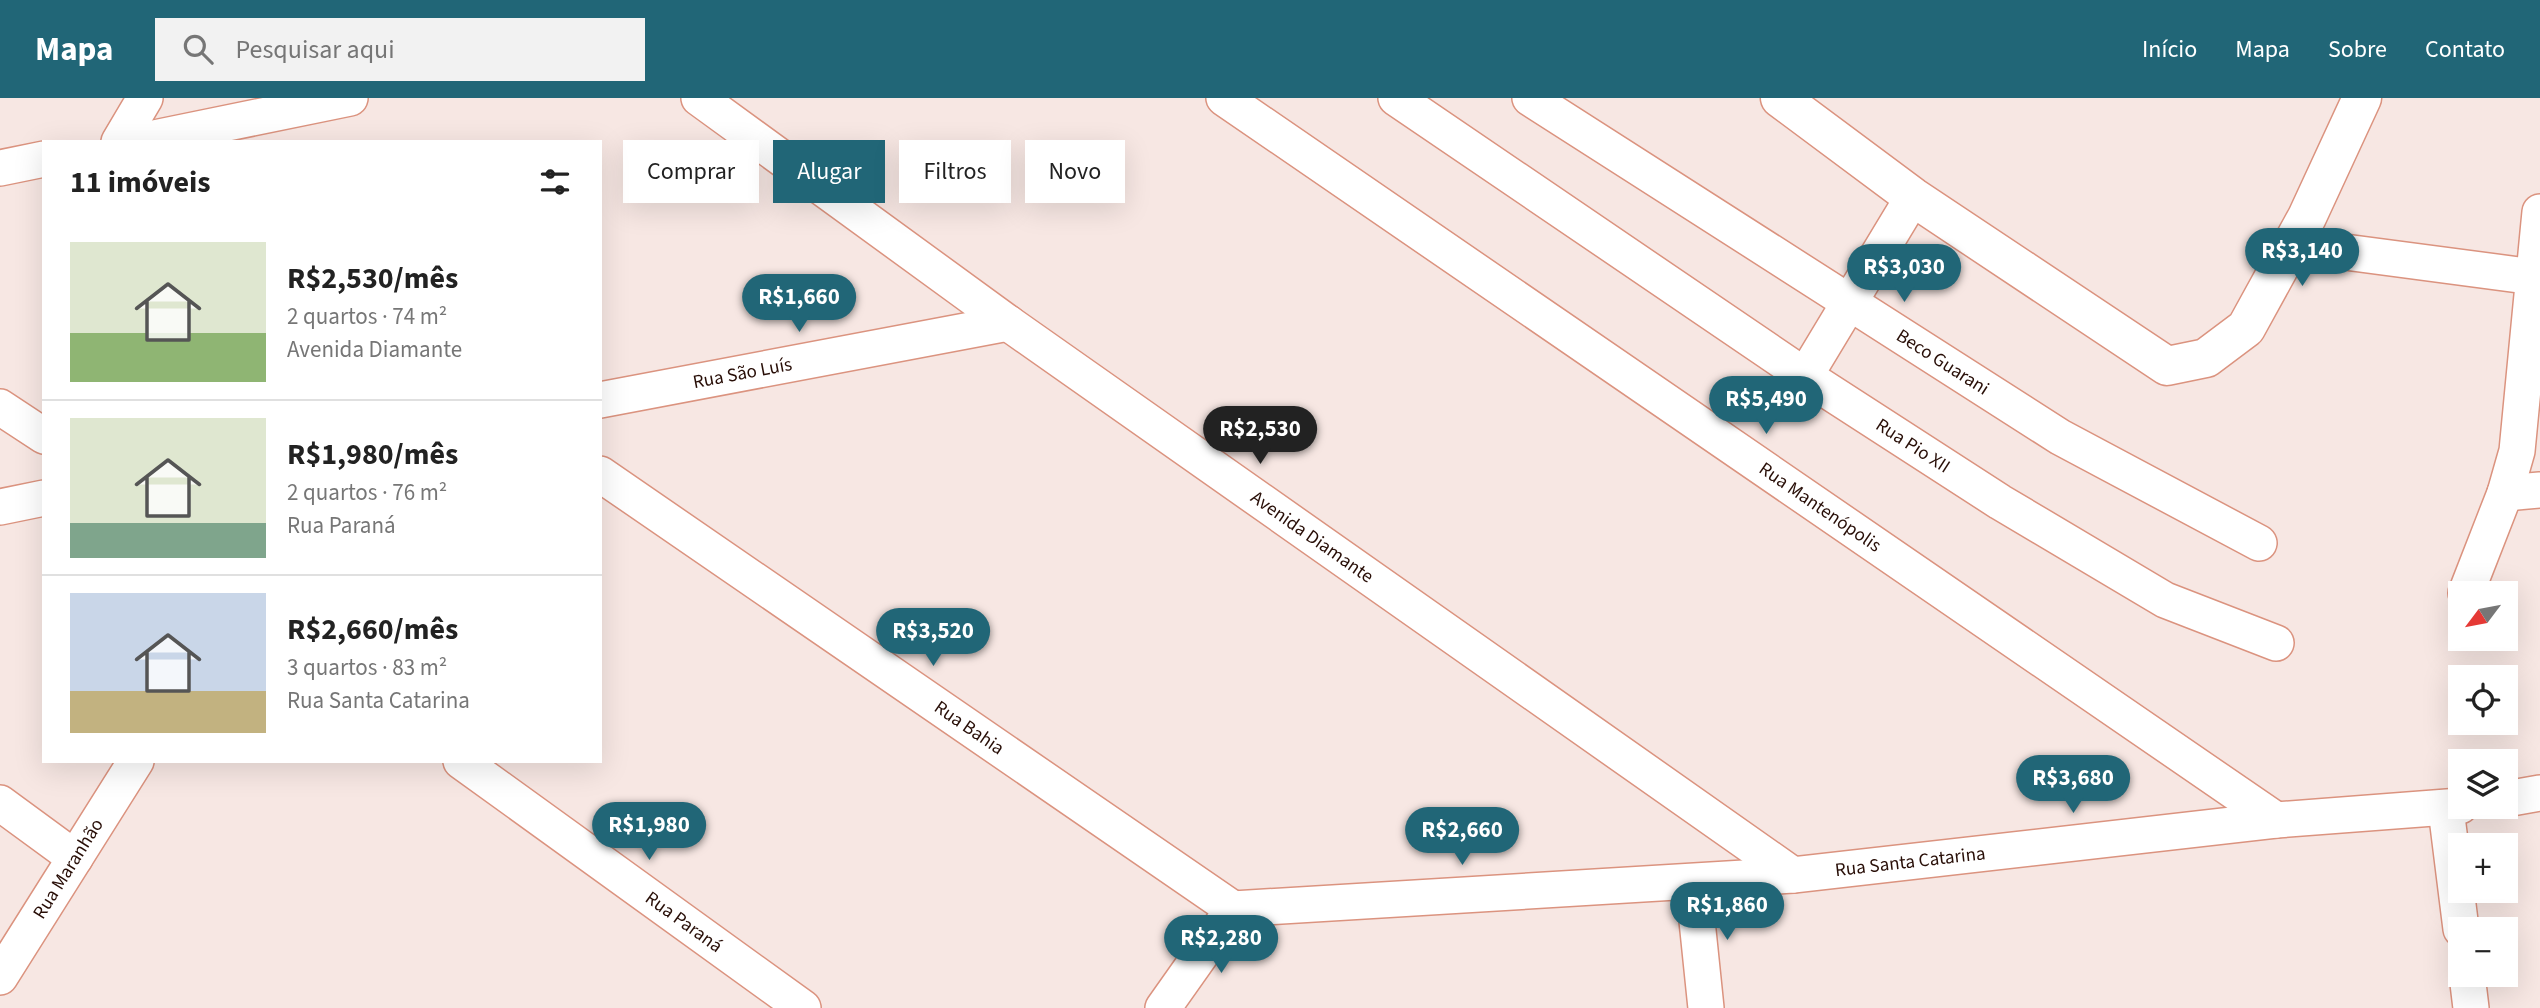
<!DOCTYPE html>
<html lang="pt">
<head>
<meta charset="utf-8">
<style>
  :root { --surface:#fff; --page:#f2f2f2; --text:#222; --muted:#767676; --line:#e0e0e0; --accent:#216677 }
  body { margin:0; font-family:"Source Sans 3",sans-serif; background:var(--page); color:var(--text); height:100vh; display:flex; flex-direction:column; font-size:26px; white-space:nowrap }
  * { box-sizing:border-box; margin:0 }
  p { font-size:23px; color:var(--muted) }
  .icon { flex:none; width:38px; height:38px; fill:none; stroke:currentColor; stroke-width:2; stroke-linecap:round; stroke-linejoin:round }
  .map { position:relative; flex:1; overflow:hidden }
  .sheet { position:absolute; left:42px; top:42px; width:560px; height:623px; display:flex; flex-direction:column; background:var(--surface); border-radius:0px; box-shadow:0 7px 28px #0002 }
  .sheet>* { flex:none }
  .guide { position:absolute; left:623px; top:42px; width:665px; height:63px; display:flex; gap:14px }
  .needle { width:46px; rotate:238deg }
  .controls { position:absolute; left:2448px; top:483px; display:grid; gap:14px }
  .controls a { display:grid; place-items:center; width:70px; height:70px; border-radius:0px; background:var(--surface); box-shadow:0 7px 28px #0002; font-size:35px }
  .price { position:absolute; translate:-50% -60px; padding:0 16px; border-radius:24px; background:var(--accent); color:#fff; font-size:23px; line-height:46px; filter:drop-shadow(0 2px 4px #0008) }
  .price::after { content:''; position:absolute; left:50%; top:42px; width:21px; height:16px; margin-left:-10px; background:inherit; clip-path:polygon(0 0,100% 0,50% 100%) }
  .price.selected { background:#222; color:#fff }
  ul { padding:0; list-style:none }
  li { display:flex; align-items:center; gap:21px; height:175px; padding:0 28px }
  li+li { border-top:2px solid var(--line) }
  li span { display:grid; place-items:center; flex:none; width:196px; height:140px; border-radius:0px; color:#555 }
  li>.icon { margin-inline-start:auto }
  span .icon { width:84px; height:84px; fill:#fffc; stroke-width:1 }
  li b { font-size:30px }
  h2 { display:flex; justify-content:space-between; align-items:center; height:84px; padding:0 28px; font-size:30px }
  .chip { padding:0 24px; border-radius:0px; background:var(--surface); box-shadow:0 7px 28px #0002; font-size:24px; line-height:63px }
  .chip.selected { background:var(--accent); color:#fff }
  header { display:flex; align-items:center; gap:42px; box-sizing:border-box; height:98px; padding:0 35px; background:var(--accent); color:#fff }
  header strong { font-size:33px }
  nav { display:flex; gap:38px; margin-inline-start:auto; font-size:24px }
  .search { width:490px; height:63px; background:var(--page); display:flex; align-items:center; gap:18px; box-sizing:border-box; padding:0 24px; border-radius:0px; color:var(--muted); font-size:26px }
  .map>svg:first-child { display:block }
</style>
</head>
<body>
<header>
<strong>Mapa</strong>
<div class="search"><svg class="icon" aria-label="search" viewBox="0 0 24 24"><circle cx="10" cy="10" r="6"/><path d="M15 15l6 6"/></svg>Pesquisar aqui</div>
<nav><a>Início</a><a>Mapa</a><a>Sobre</a><a>Contato</a></nav>
</header>
<div class="map">
<svg width="2540" height="910" viewBox="0 0 2540 910">
  <rect width="100%" height="100%" fill="#f7e7e3"/>
  <g fill="none" stroke-linecap="round" stroke-linejoin="round">
    <g stroke="#db937f" stroke-width="38">
      <g id="minor">
        <path id="s1" d="M699 0 1008 225 1793 777"/>
        <path id="s2" d="M1224 0 2276 722"/>
        <path id="s3" d="M1396 0 1805 278 2000 404 2165 502 2276 545"/>
        <path id="s4" d="M1530 0 2060 339 2259 445"/>
        <polyline points="119,44 145,0"/>
        <polyline points="135,44 350,0"/>
        <polyline points="0,70 44,61"/>
        <polyline points="2292,147 2534,179"/>
        <polyline points="1805,278 1913,99"/>
        <path id="s5" d="M600 302 1008 225"/>
        <polyline points="0,309 44,338"/>
        <path id="s6" d="M600 376 1233 811"/>
        <polyline points="2505,395 2540,392"/>
        <polyline points="0,409 44,400"/>
        <polyline points="2466,495 2505,395 2517,353 2540,114"/>
        <path id="s7" d="M461 663 803 910"/>
        <polyline points="2506,701 2540,695"/>
        <polyline points="0,705 75,760"/>
        <polyline points="2446,711 2461,831"/>
        <polyline points="1693,784 1706,910"/>
        <path id="s8" d="M1233 811 1793 777 2276 722 2460 708"/>
        <polyline points="2467,877 2471,910"/>
        <path id="s9" d="M0 879 136 663"/>
        <polyline points="1163,910 1233,811"/>
      </g>
    </g>
    <g stroke="#db937f" stroke-width="41">
      <polyline id="tertiary" points="1780,0 1913,99 2167,268 2206,260 2246,230 2307,119 2362,0"/>
    </g>
    <use href="#minor" stroke="#fff" stroke-width="35"/>
    <use href="#tertiary" stroke="#fff" stroke-width="38"/>
  </g>
  <g text-anchor="middle" dominant-baseline="central" stroke-width="7" stroke-linejoin="round" paint-order="stroke">
    <g font-size="19" fill="#280e07" stroke="#fff">
      <text stroke="none"><textPath href="#s4" startOffset="490">Beco Guarani</textPath></text>
      <text stroke="none"><textPath href="#s5" startOffset="145">Rua São Luís</textPath></text>
      <text stroke="none"><textPath href="#s3" startOffset="623">Rua Pio XII</textPath></text>
      <text stroke="none"><textPath href="#s2" startOffset="723">Rua Mantenópolis</textPath></text>
      <text stroke="none"><textPath href="#s1" startOffset="754">Avenida Diamante</textPath></text>
      <text stroke="none"><textPath href="#s6" startOffset="448">Rua Bahia</textPath></text>
      <text stroke="none"><textPath href="#s8" startOffset="679">Rua Santa Catarina</textPath></text>
      <text stroke="none"><textPath href="#s9" startOffset="128">Rua Maranhão</textPath></text>
      <text stroke="none"><textPath href="#s7" startOffset="275">Rua Paraná</textPath></text>
    </g>
  </g>
</svg>
<div class="controls">
<a><svg class="needle" viewBox="-14 -14 28 28"><path d="M0-13l5 13h-10z" fill="#e53935"/><path d="M0 13l5-13h-10z" fill="#767676"/></svg></a>
<a><svg class="icon" aria-label="locate" viewBox="0 0 24 24"><circle cx="12" cy="12" r="6"/><path d="M12 2v4M12 18v4M2 12h4M18 12h4"/></svg></a>
<a><svg class="icon" aria-label="layers" viewBox="0 0 24 24"><path d="M12 4l9 5-9 5-9-5zM3 14l9 5 9-5"/></svg></a>
<a>+</a>
<a>−</a>
</div>
<b class="price" style="left:2302px;top:190px">R$3,140</b>
<b class="price" style="left:1904px;top:206px">R$3,030</b>
<b class="price" style="left:799px;top:236px">R$1,660</b>
<b class="price" style="left:1766px;top:338px">R$5,490</b>
<b class="price selected" style="left:1260px;top:368px">R$2,530</b>
<b class="price" style="left:933px;top:570px">R$3,520</b>
<b class="price" style="left:2073px;top:717px">R$3,680</b>
<b class="price" style="left:649px;top:764px">R$1,980</b>
<b class="price" style="left:1462px;top:769px">R$2,660</b>
<b class="price" style="left:1727px;top:844px">R$1,860</b>
<b class="price" style="left:1221px;top:877px">R$2,280</b>
<div class="guide">
<a class="chip">Comprar</a>
<a class="chip selected">Alugar</a>
<a class="chip">Filtros</a>
<a class="chip">Novo</a>
</div>
<section class="sheet">
<h2>11 imóveis<svg class="icon" aria-label="filters" viewBox="0 0 24 24"><path d="M4 7h16M4 17h16"/><circle cx="9" cy="7" r="2"/><circle cx="15" cy="17" r="2"/></svg></h2>
<ul>
<li><span style="background:linear-gradient(#dfe7d0 65%,#8fb573 0)"><svg class="icon" aria-label="home" viewBox="0 0 24 24"><path d="M3 11l9-7 9 7M6 9v11h12V9"/></svg></span><div><b>R$2,530/mês</b><p>2 quartos · 74 m²</p><p>Avenida Diamante</p></div></li>
<li><span style="background:linear-gradient(#dfe7d0 75%,#7fa58c 0)"><svg class="icon" aria-label="home" viewBox="0 0 24 24"><path d="M3 11l9-7 9 7M6 9v11h12V9"/></svg></span><div><b>R$1,980/mês</b><p>2 quartos · 76 m²</p><p>Rua Paraná</p></div></li>
<li><span style="background:linear-gradient(#c9d6e8 70%,#c2b280 0)"><svg class="icon" aria-label="home" viewBox="0 0 24 24"><path d="M3 11l9-7 9 7M6 9v11h12V9"/></svg></span><div><b>R$2,660/mês</b><p>3 quartos · 83 m²</p><p>Rua Santa Catarina</p></div></li>
</ul>
</section>
</div>
</body>
</html>
